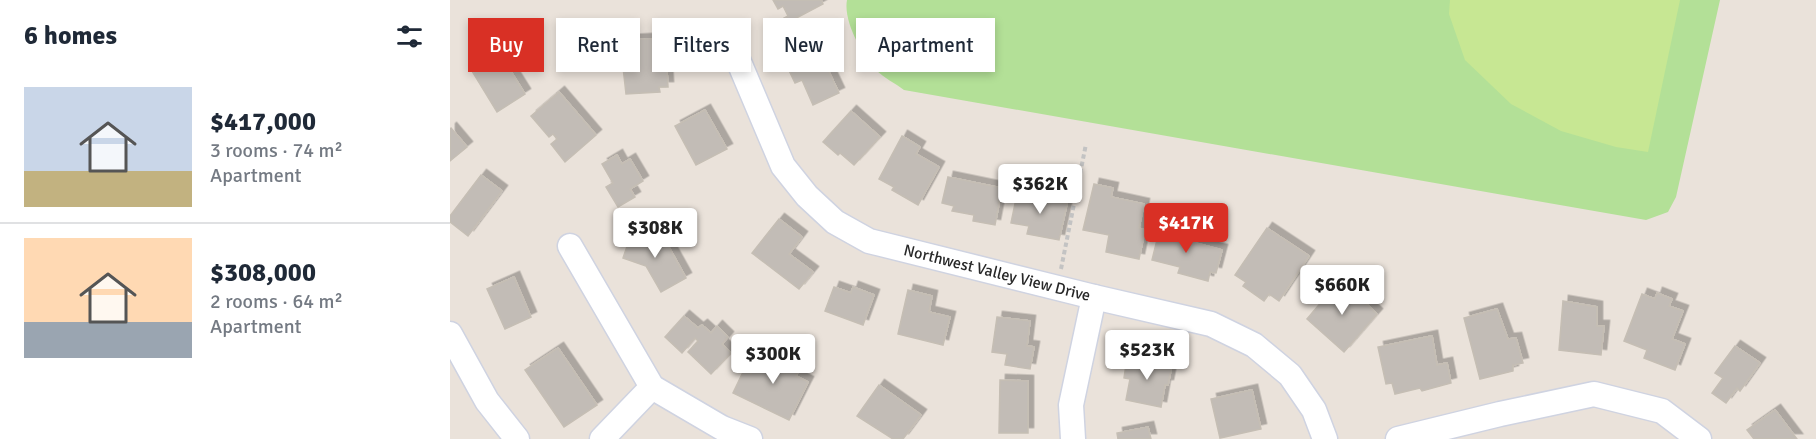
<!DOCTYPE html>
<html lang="en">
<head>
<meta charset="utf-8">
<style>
  :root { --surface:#fff; --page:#f2f2f3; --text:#1f2937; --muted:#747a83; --line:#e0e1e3; --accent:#d93025 }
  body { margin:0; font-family:Signika,sans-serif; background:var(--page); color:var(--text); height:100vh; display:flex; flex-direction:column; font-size:22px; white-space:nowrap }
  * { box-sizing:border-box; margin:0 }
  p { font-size:20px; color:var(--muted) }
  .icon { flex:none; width:33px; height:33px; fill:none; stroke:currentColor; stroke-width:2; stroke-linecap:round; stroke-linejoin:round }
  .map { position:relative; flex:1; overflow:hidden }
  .drawer { display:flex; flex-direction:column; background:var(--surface); width:450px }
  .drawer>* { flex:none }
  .hud { position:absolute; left:18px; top:18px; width:570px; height:54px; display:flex; gap:12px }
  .price { position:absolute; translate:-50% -51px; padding:0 14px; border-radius:6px; background:#fff; color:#222; font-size:20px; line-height:39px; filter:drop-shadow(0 2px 3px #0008) }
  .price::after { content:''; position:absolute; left:50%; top:36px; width:18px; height:14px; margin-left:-9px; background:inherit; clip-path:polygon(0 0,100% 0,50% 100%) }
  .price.active { background:var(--accent); color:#fff }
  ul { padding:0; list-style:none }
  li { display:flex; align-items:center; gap:18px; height:150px; padding:0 24px }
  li+li { border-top:2px solid var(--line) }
  li span { display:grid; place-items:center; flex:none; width:168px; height:120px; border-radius:0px; color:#555 }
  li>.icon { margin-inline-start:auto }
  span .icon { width:72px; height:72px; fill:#fffc; stroke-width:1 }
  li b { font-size:26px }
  h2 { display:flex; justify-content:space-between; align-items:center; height:72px; padding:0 24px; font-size:26px }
  .pill { padding:0 21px; border-radius:0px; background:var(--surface); box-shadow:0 3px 9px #0003; font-size:21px; line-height:54px }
  .pill.active { background:var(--accent); color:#fff }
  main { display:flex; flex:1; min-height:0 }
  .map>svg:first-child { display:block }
</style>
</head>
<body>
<main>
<section class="drawer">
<h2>6 homes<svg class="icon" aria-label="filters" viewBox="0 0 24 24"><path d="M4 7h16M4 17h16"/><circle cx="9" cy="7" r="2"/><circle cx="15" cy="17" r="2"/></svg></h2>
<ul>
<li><span style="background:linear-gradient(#c9d6e8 70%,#c2b280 0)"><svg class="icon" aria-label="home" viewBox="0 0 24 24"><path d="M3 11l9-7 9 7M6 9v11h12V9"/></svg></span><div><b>$417,000</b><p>3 rooms · 74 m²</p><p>Apartment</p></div></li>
<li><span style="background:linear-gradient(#ffd9b3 70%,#9aa5b1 0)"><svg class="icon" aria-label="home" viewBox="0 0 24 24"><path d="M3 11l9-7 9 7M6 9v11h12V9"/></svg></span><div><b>$308,000</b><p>2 rooms · 64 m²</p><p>Apartment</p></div></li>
</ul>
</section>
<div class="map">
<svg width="1366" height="439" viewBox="0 0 1366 439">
  <defs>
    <filter id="shadow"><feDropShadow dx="5.5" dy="-5.5" stdDeviation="0" flood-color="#0004"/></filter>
  </defs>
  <rect width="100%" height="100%" fill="#eae2da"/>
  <path fill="#b3e097" d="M397 0H1270L1226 197 1218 212 1196 220 454 90C445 83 434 78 426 70 412 55 393 21 397 0Z"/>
  <polygon fill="#c7e793" points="1000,0 1230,0 1198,152 1166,147 1111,131 1061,104 1015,60 999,14"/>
  <g fill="#c2bcb6" stroke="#c5beb4" stroke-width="1.5" filter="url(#shadow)">
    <polygon points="323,0 371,0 373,4 337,23 334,18 338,16 333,6 328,9"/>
    <polygon points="215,38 218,87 209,87 210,92 176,94 173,67 163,67 162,41"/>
    <polygon points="369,51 389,93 363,105 352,80 345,83 337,66"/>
    <polygon points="50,54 75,94 47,112 22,71"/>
    <polygon points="109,92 146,135 115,162 101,144 107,139 103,134 99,137 81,116"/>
    <polygon points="255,110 277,149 246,165 225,126"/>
    <polygon points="401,111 430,137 404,165 390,153 388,155 373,142"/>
    <polygon points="1,128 17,147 0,161 0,129"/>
    <polygon points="452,136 470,147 466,154 489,167 468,205 442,190 444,187 429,179"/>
    <polygon points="167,155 172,164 180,159 193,181 180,189 185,197 168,207 156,187 163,183 152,164"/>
    <polygon points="31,175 52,191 18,236 0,222 0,216"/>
    <polygon points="498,177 552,188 545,225 523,221 524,215 502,211 504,206 492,203"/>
    <polygon points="644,184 663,188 661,197 694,204 689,228 695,230 689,259 656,252 659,235 633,230"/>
    <polygon points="578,193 598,197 597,200 617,204 609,240 577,234 579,226 561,223 567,194 578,196"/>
    <polygon points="329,219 352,237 339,254 363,272 349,289 302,253"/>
    <polygon points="726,227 741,231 738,241 772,250 766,273 760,272 758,281 728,273 730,267 702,260 710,228 725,232"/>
    <polygon points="817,228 859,256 829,301 819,294 814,301 793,286 796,282 785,275"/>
    <polygon points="183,229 215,240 236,278 211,292 196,266 173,258"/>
    <polygon points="64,277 81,317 55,329 37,289"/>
    <polygon points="891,279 927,314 894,352 857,319"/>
    <polygon points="384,287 401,293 403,287 424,295 413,325 375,311"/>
    <polygon points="458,290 482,296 479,312 500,317 493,345 448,334"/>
    <polygon points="1207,293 1222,299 1219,306 1233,311 1222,339 1235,344 1225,370 1194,358 1197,350 1174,341 1192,294 1205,299"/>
    <polygon points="1113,301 1147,307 1147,326 1154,326 1151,355 1109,350"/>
    <polygon points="1047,309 1058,339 1066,338 1073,363 1063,365 1063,371 1030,379 1014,318"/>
    <polygon points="234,316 248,328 252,325 261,333 267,326 278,337 272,344 281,353 261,374 238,352 248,341 245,338 232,353 215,337"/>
    <polygon points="547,317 580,321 577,346 584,347 580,369 555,365 557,354 542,352"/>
    <polygon points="982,336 987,365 997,363 1001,383 972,391 970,388 945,394 942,383 936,384 928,347"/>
    <polygon points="1285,346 1310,363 1290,391 1287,388 1276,403 1262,393 1273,378 1265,373"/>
    <polygon points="108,348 147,405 114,427 75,370"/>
    <polygon points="314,349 351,367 346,376 358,382 339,420 283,393 294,370 301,374"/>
    <polygon points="677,358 722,365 718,385 715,385 711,407 676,400 680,379 674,378"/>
    <polygon points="550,380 578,381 578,433 549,433"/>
    <polygon points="429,385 471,415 453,439 443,439 407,416"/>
    <polygon points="802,390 811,429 770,438 761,399"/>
    <polygon points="1325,410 1347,439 1304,439 1297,430"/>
    <polygon points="698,427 701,439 668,439 667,433"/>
  </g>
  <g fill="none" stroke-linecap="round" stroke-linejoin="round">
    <g stroke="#cfd3e1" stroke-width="27">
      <g id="minor">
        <polyline points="278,36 333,166 357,196 385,222 419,241 644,297 761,324 804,345 840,375 864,410 875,439"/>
        <polyline points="120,246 202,387 272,428 300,439"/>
        <polyline points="0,334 37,401 67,439"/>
        <polyline points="152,439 202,387"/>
        <polyline points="623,439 621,405 644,297"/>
        <polyline points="948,439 1050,414 1144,394 1212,411 1249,439"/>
      </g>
    </g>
    <polyline stroke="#c3c3c3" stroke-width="4" stroke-dasharray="4.5 3" stroke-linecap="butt" points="611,269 636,144"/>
    <use href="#minor" stroke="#fff" stroke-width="24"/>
  </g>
  <g text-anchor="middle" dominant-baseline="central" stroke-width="4.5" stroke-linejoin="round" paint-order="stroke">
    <g font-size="16" fill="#282828" stroke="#fff">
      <text transform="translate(547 273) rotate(14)">Northwest Valley View Drive</text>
    </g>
  </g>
</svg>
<b class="price" style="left:590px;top:215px">$362K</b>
<b class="price active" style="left:736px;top:254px">$417K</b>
<b class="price" style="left:205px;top:259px">$308K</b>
<b class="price" style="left:892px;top:316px">$660K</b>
<b class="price" style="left:697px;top:381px">$523K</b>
<b class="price" style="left:323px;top:385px">$300K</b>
<div class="hud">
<a class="pill active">Buy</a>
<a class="pill">Rent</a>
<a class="pill">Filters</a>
<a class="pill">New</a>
<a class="pill">Apartment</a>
</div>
</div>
</main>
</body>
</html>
